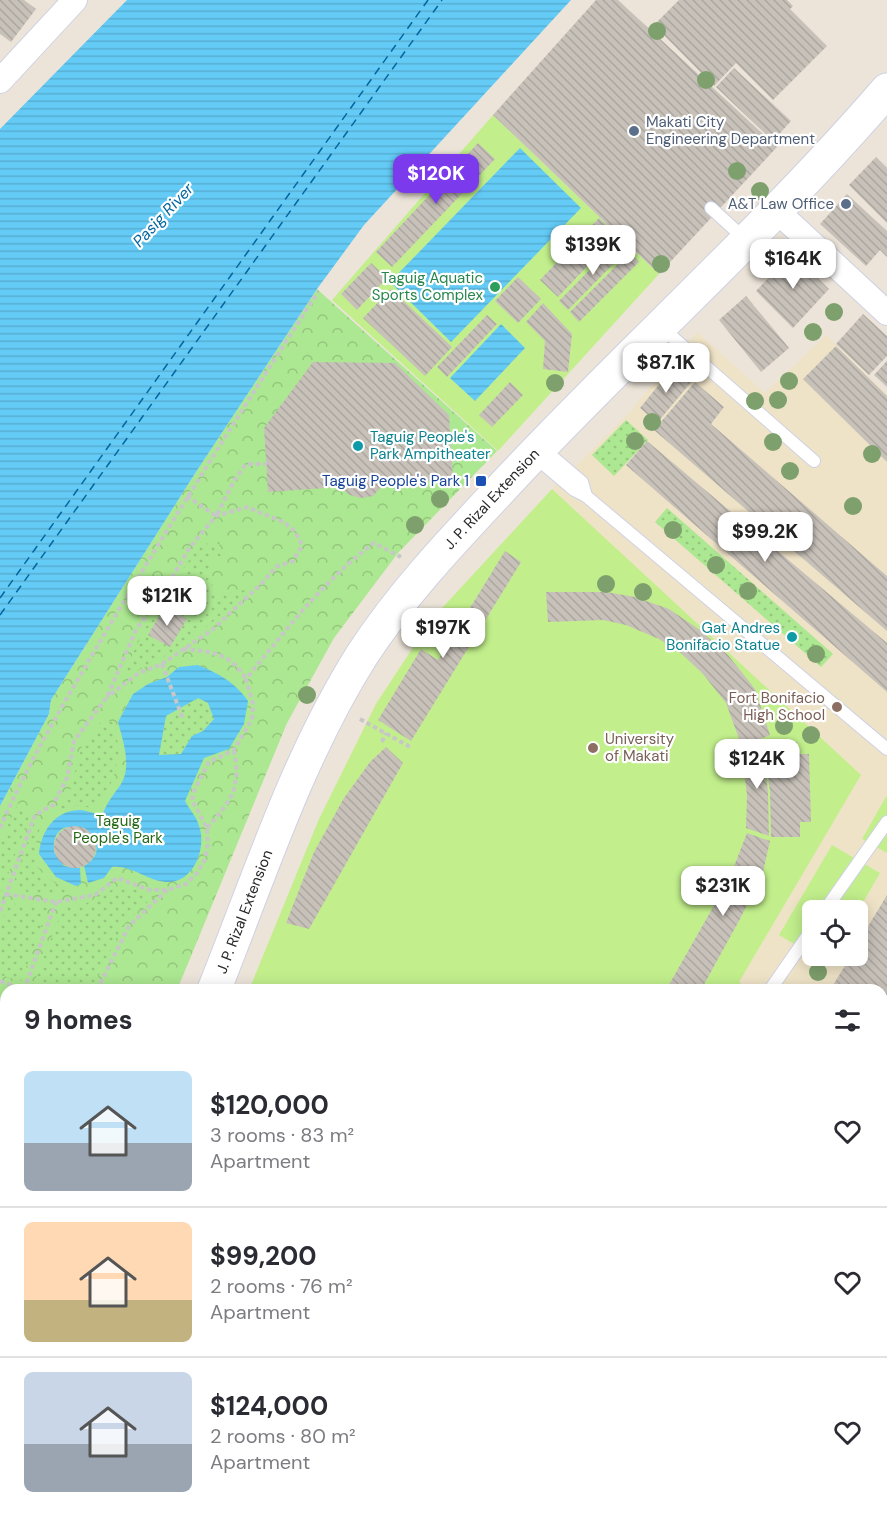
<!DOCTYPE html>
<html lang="en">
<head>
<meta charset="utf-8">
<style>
  :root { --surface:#fff; --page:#f7f7f7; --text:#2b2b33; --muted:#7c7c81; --line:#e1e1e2; --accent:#7c3aed }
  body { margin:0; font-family:"DM Sans",sans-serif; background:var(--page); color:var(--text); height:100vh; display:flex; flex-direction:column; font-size:22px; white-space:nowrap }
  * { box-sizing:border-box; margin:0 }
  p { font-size:20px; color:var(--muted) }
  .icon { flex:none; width:33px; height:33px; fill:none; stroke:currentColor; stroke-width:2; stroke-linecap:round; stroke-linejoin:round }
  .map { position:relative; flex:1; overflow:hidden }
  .sheet { position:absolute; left:0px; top:984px; width:888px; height:536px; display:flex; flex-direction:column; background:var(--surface); border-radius:18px 18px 0 0; box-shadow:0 3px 15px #0003 }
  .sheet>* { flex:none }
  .buttons { position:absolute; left:802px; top:900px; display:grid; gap:12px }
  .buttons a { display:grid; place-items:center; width:66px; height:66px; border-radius:9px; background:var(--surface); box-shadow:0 3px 15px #0003; font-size:30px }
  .price { position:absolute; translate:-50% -51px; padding:0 14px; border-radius:12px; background:#fff; color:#222; font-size:20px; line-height:39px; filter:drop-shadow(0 2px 3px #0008) }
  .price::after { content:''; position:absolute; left:50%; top:36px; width:18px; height:14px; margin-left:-9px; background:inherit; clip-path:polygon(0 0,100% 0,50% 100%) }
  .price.on { background:var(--accent); color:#fff }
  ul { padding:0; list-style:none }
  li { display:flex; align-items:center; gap:18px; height:150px; padding:0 24px }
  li+li { border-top:2px solid var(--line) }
  li span { display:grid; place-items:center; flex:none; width:168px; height:120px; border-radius:9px; color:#555 }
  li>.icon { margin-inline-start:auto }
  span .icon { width:72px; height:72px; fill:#fffc; stroke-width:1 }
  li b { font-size:26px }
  h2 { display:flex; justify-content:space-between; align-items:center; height:72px; padding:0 24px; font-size:26px }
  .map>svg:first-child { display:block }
</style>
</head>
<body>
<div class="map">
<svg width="887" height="1519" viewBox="0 0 887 1519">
  <defs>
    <pattern id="park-crowns" width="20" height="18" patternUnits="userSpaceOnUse" patternTransform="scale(1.5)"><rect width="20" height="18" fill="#ace791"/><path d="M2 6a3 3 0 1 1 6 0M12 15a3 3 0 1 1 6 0" fill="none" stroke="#94c67d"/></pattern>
    <pattern id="garden-dots" width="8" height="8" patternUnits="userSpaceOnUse" patternTransform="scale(1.5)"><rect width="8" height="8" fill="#ace791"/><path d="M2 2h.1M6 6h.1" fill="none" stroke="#94c67d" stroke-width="1.8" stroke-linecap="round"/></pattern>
    <pattern id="water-rules" width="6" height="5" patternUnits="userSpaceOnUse" patternTransform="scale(1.5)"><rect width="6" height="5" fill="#64cbf6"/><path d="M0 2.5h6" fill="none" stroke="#57aed3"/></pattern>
    <pattern id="building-back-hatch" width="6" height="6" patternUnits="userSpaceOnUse" patternTransform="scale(1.5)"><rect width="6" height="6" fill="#c7c1b9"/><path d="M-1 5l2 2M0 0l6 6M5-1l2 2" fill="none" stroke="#aba69f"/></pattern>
  </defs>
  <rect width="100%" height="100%" fill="#ece4d9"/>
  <g fill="#efe3c7" fill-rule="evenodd">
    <path d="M697 332 765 393 826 335 887 394V1040L882 1049V990H249L319 819 375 704 414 646 431 620 552 489 627 415ZM813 910H858V956H813Z"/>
    <polygon points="882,1212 887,1216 887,1519 518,1519 502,1514 882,1514"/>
  </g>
  <polygon fill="url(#park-crowns)" points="317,289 497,451 398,553 334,638 287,723 177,990 6,990 6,1404 0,1418 0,806 49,714 51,700 196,472"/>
  <g fill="url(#garden-dots)">
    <polygon points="626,420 648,440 614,476 592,455"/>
    <polygon points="667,508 833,654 821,667 655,522"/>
    <path d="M219 541 221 556 208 559 214 595 253 589C231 606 151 677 126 671 143 625 171 583 201 545Z"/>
    <polygon points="198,698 208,703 215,719 203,731 192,736 181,754 159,755 166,716"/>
    <polygon points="103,719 114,723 119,751 115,772 108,791 95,809 79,805 61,809 58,804 69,794 82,746"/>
    <polygon points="18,803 30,813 0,897 0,843"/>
    <path d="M35 820 41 825C27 866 37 875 74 893L40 895 12 888Z"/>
    <polygon points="121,885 154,896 122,926 92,990 62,990 35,980 63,908 83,905"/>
    <polygon points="9,903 48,908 21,981 0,975 0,926"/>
  </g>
  <g fill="#c2ef8c">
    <polygon points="493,115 659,274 498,451 332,300"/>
    <polygon points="552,489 861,775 739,982 748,990 249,990 319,819 376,704 431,620"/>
    <polygon points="887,795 887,853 862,839"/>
    <polygon points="832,845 880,873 858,911 813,910 813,955 779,935"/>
  </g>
  <g fill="url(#water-rules)" fill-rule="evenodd">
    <polygon points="127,0 571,0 364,225 317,289 196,472 51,700 49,714 0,806 0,129"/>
    <polygon points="520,148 581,208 451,342 390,282"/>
    <polygon points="501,324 525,348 475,401 450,378"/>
    <path d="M198 665C219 674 235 682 248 701L244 724 229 749 204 758 185 801C189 809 197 817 199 826 207 847 194 884 166 882 148 881 131 865 112 867L104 878 88 883 84 866C126 841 49 800 54 852L64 866 80 868 81 884 76 886 56 877 39 854C41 832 54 811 79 810 87 810 93 815 103 813 108 801 114 794 121 784 132 766 123 741 118 722L133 694 148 684 167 677 179 667ZM198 698 208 703 214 719 203 731 192 736 181 754 159 755 166 716Z"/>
  </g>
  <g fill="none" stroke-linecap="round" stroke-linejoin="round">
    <g stroke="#0566a0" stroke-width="1.5" stroke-dasharray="8 6" stroke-linecap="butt">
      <polyline points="0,598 428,0"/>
      <polyline points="0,615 442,0"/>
    </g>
  </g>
  <g fill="url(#building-back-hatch)">
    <polygon points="0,0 24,0 36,9 11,42 0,34"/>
    <polygon points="596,0 618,0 777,147 659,274 493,115"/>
    <polygon points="679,0 787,0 793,6 790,9 827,46 773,100 736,63 714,86 654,25"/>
    <polygon points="734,68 791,121 773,141 716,87"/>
    <polygon points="478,143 495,159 392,267 376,252"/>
    <polygon points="876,157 887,168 887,223 849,185"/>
    <polygon points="847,194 887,231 887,257 880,250 866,266 820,224"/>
    <polygon points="599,218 617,235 558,297 540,280"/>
    <polygon points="618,241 627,250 568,310 559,301"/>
    <polygon points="630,252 639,262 579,322 570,312"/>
    <polygon points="792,253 829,289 793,328 756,291"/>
    <polygon points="371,263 387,278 357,310 341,294"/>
    <polygon points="518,277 541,299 518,323 495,301"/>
    <polygon points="391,289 452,347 425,376 363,318"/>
    <polygon points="746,296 789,348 761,372 719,320"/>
    <polygon points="543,303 572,334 568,372 543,369 545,341 526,322"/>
    <polygon points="863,314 887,336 887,356 869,375 836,344"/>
    <polygon points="487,315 497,324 447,377 437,367"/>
    <polygon points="836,346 887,396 887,462 803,379"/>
    <polygon points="887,361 887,387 874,375"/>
    <polygon points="313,362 395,363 449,415 453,479 384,484 373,496 361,498 350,495 340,487 268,492 264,428"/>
    <polygon points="675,365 693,380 657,423 640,408"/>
    <polygon points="510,382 523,395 492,427 479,415"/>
    <polygon points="695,382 724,407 711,424 887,576 887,631 654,430"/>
    <polygon points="647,441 887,643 887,692 626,465"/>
    <polygon points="505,551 521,562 411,741 378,720 421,649 438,660"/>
    <polygon points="546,592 606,592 635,597 669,609 700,630 728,655 755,689 770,735 742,747 726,703 703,674 682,654 659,639 626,625 603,620 548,622"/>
    <polygon points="165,606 187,619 170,647 148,635"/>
    <polygon points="797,742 798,754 809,754 811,822 800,822 800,837 771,837 770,792 764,743"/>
    <polygon points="763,743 768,793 769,836 746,828 747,795 742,754"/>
    <polygon points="386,747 403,763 309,929 286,923 314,852 344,798 370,762"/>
    <circle cx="75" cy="847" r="21"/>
    <polygon points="747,833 770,841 763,872 740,919 701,990 666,990 729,879"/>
    <polygon points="887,895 887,1028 882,1036 882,990 830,990 851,956 858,956 858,943"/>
    <polygon points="883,1127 887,1128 887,1180 882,1178"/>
    <polygon points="882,1217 887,1220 887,1248 882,1256"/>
    <polygon points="887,1360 887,1519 780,1519 784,1514 882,1514 882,1368"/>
    <polygon points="43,1514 87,1514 85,1519 42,1519"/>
    <polygon points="187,1514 268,1514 282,1519 185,1519"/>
    <polygon points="583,1514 670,1514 668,1519 596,1519"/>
  </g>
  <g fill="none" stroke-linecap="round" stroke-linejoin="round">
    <g stroke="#ced1e3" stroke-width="14">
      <g id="service">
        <polyline points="711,208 746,240"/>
        <polyline points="662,328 814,461"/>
        <polyline points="542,448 582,482 586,496"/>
        <polyline points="534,456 574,490 586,496 887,749"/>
        <polyline points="825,910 887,822"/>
        <polyline points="770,990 813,928"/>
        <polyline points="882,1212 887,1215"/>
        <polyline points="882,1339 887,1342"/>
      </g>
    </g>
    <g stroke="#ced1e3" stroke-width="26">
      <g id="minor">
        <polyline points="0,81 75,0"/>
        <polyline points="777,211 887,313"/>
      </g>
    </g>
    <g stroke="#ced1e3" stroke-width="35">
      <g id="secondary">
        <path id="s1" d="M214 990C259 878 297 758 362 655 405 589 460 533 513 476 636 345 770 226 887 90"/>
        <polyline points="3,1519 6,1513"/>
      </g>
    </g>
    <g stroke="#c7c7c7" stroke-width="4" stroke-dasharray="4.5 3" stroke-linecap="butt">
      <polyline points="187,496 216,516 234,481 246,464 267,464"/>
      <path d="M183 649C213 652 229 652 246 679"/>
      <polyline points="162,664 183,719"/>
      <polyline points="360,719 412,748"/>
      <polyline points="382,742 386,733"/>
      <path d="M0 828C30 758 70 693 108 628 176 514 246 403 318 292"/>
      <path d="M207 828C232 799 241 790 234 750"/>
      <path d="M6 894 56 902 95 895 117 878 150 890H167L186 884 197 873 205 859 208 844 207 828 192 800 194 791 209 762 234 750 252 719 253 704 246 679C286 630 323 581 374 543L401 557"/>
      <path d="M0 911 35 815 53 805 67 778 74 741 107 697 136 630 163 593 190 547 216 516 248 507C273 521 292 517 302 546L293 561 276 567 262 583 212 630 162 664 139 673 107 697"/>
      <polyline points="0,981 25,990"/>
      <polyline points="24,990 56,902"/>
      <polyline points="97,990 129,926 167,890"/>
      <polyline points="0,1045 6,1048"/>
      <polyline points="0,1066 6,1053"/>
      <polyline points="0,1238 6,1222"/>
    </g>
    <use href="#service" stroke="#fff" stroke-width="12"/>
    <use href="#minor" stroke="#fff" stroke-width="24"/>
    <use href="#secondary" stroke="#fff" stroke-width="33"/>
  </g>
  <g fill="#7ea06d">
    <circle cx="657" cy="31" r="9"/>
    <circle cx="706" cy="80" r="9"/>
    <circle cx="737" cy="171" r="9"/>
    <circle cx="760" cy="191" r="9"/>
    <circle cx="789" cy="249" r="9"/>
    <circle cx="661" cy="264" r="9"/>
    <circle cx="834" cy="312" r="9"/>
    <circle cx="813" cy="332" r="9"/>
    <circle cx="789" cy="381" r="9"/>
    <circle cx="555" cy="383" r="9"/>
    <circle cx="778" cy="400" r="9"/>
    <circle cx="755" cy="401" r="9"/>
    <circle cx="652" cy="422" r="9"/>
    <circle cx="635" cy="441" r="9"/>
    <circle cx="773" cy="442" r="9"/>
    <circle cx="872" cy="454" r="9"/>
    <circle cx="790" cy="471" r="9"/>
    <circle cx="440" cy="499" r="9"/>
    <circle cx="853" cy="506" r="9"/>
    <circle cx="415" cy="525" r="9"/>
    <circle cx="673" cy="530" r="9"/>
    <circle cx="716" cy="565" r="9"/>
    <circle cx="606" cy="584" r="9"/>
    <circle cx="748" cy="591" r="9"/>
    <circle cx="643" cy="592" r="9"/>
    <circle cx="816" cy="654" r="9"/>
    <circle cx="307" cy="695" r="9"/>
    <circle cx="784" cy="726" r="9"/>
    <circle cx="811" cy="735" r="9"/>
    <circle cx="818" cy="972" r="9"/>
  </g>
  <g fill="#5c6f8a" stroke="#fff" stroke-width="2">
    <circle cx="634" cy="131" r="6"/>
    <circle cx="846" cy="204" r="6"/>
  </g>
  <circle fill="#2e9e5b" stroke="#fff" stroke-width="2" cx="495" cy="287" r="6"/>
  <g fill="#0f9aa8" stroke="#fff" stroke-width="2">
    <circle cx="358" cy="446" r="6"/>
    <circle cx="792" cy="637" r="6"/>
  </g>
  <rect fill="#1a4fb4" stroke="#fff" stroke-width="2" x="475" y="475" width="12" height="12" rx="3"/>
  <g fill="#8d6e63" stroke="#fff" stroke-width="2">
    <circle cx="837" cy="707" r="6"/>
    <circle cx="593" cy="748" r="6"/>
  </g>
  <g text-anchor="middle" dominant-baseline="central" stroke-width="4.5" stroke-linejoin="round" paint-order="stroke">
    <g font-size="15" fill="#4e5e75" stroke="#fff" text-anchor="start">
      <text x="646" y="122">Makati City<tspan x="646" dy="17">Engineering Department</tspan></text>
      <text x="834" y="204" text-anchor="end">A&amp;T Law Office</text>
    </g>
    <g font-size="15" fill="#27864d" stroke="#fff" text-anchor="end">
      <text x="483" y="278">Taguig Aquatic<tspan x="483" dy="17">Sports Complex</tspan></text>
    </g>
    <g font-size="15" fill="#0d838f" stroke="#fff" text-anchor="start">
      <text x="370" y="437">Taguig People's<tspan x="370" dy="17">Park Ampitheater</tspan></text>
      <text x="780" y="628" text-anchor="end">Gat Andres<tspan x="780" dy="17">Bonifacio Statue</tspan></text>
    </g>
    <g font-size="15" fill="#164399" stroke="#fff" text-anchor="end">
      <text x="469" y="481">Taguig People's Park 1</text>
    </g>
    <g font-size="15" fill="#282828" stroke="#fff">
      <text stroke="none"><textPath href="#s1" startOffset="570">J. P. Rizal Extension</textPath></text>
      <text stroke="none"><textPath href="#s1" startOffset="84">J. P. Rizal Extension</textPath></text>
    </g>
    <g font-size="15" fill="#785e54" stroke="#fff" text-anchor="end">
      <text x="825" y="698">Fort Bonifacio<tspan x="825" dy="17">High School</tspan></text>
      <text x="605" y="739" text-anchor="start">University<tspan x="605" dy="17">of Makati</tspan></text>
    </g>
    <g font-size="15" fill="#246915" stroke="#fff">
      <text x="118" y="821">Taguig<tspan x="118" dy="17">People's Park</tspan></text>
    </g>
    <g font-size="16" font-style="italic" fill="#0566a0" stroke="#fff">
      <text transform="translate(163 215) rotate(-47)">Pasig River</text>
    </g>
  </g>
</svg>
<div class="buttons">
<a><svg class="icon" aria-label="locate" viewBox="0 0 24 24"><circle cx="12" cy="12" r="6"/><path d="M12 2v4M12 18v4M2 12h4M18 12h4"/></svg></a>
</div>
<b class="price on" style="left:436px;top:205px">$120K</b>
<b class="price" style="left:593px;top:276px">$139K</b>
<b class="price" style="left:793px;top:290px">$164K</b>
<b class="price" style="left:666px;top:394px">$87.1K</b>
<b class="price" style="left:765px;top:563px">$99.2K</b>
<b class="price" style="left:167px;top:627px">$121K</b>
<b class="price" style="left:443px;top:659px">$197K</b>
<b class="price" style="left:757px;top:790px">$124K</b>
<b class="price" style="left:723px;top:917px">$231K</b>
<section class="sheet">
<h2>9 homes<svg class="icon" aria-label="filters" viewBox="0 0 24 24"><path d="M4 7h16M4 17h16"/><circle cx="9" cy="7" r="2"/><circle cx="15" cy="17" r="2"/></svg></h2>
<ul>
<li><span style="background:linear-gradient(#bfe0f5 60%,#9aa5b1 0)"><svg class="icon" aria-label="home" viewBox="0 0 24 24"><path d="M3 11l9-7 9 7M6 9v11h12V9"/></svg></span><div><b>$120,000</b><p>3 rooms · 83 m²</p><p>Apartment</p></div><svg class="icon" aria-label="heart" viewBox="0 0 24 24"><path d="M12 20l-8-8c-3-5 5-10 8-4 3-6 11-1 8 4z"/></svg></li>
<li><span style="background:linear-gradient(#ffd9b3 65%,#c2b280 0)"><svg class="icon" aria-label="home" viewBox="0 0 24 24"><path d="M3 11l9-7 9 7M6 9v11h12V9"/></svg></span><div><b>$99,200</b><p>2 rooms · 76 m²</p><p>Apartment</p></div><svg class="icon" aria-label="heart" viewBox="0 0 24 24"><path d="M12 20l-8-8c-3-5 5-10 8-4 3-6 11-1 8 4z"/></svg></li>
<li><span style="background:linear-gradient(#c9d6e8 60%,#9aa5b1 0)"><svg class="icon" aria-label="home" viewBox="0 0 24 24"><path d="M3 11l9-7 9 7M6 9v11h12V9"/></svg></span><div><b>$124,000</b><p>2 rooms · 80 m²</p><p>Apartment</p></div><svg class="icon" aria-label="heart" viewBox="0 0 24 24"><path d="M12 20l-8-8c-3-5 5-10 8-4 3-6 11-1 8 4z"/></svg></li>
</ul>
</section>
</div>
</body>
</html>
